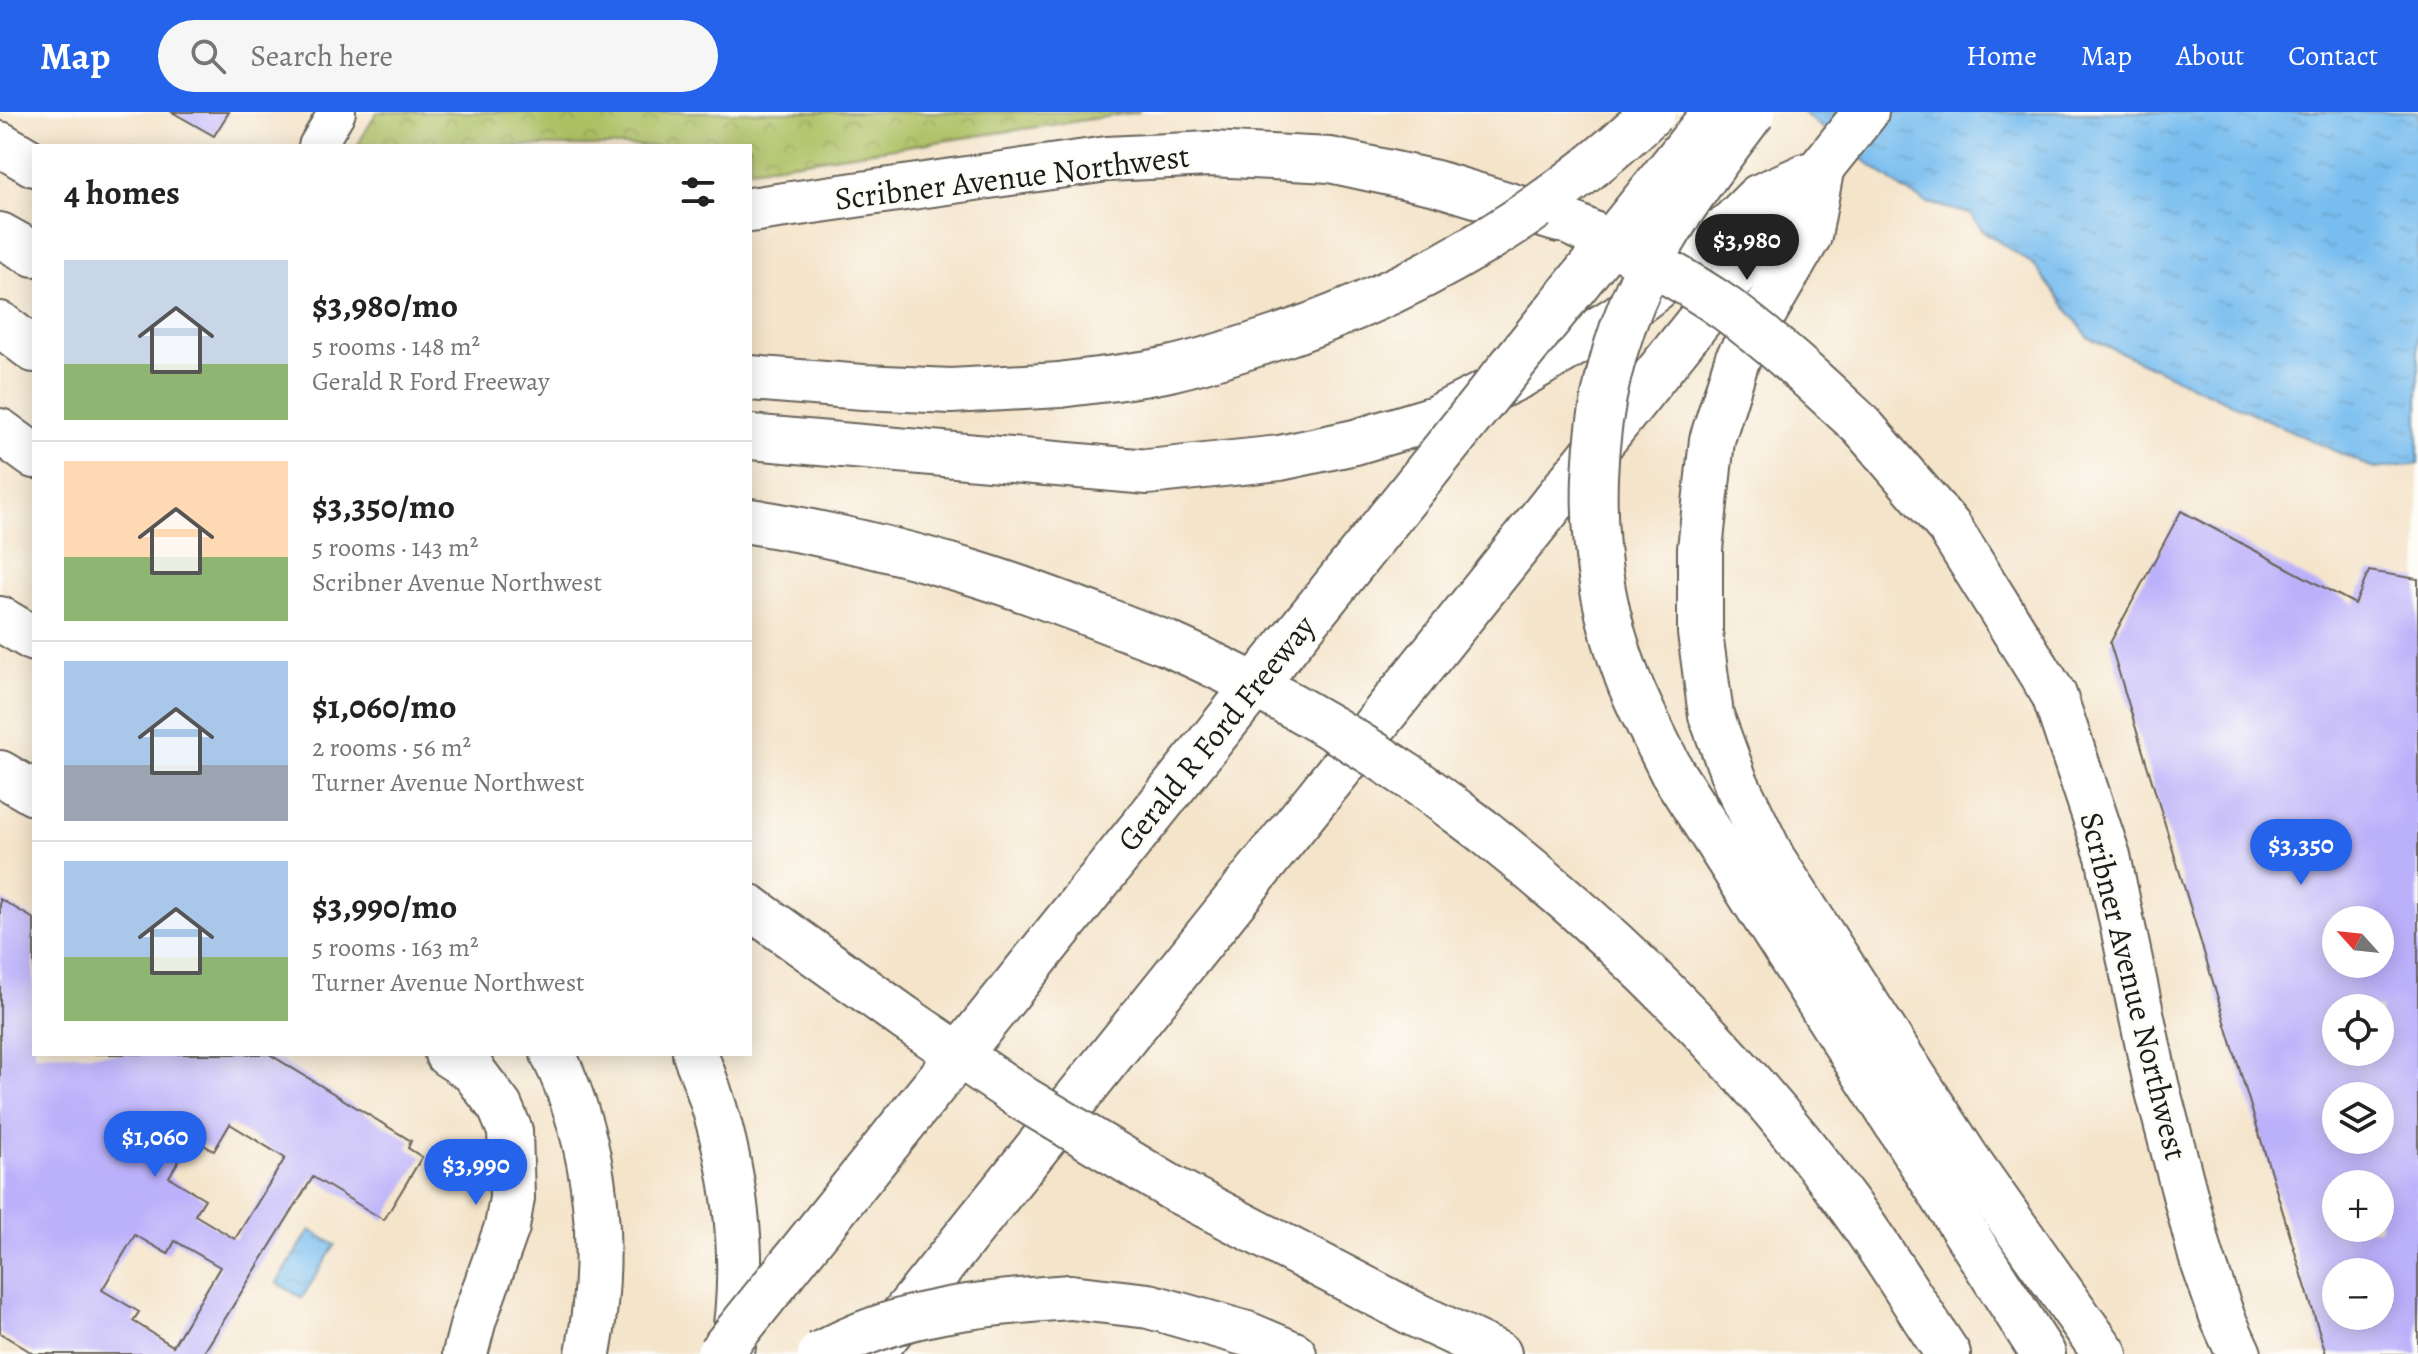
<!DOCTYPE html>
<html lang="en">
<head>
<meta charset="utf-8">
<style>
  :root { --surface:#fff; --page:#f6f6f6; --text:#222; --muted:#767676; --line:#e0e0e0; --accent:#2563eb }
  body { margin:0; font-family:Alegreya,serif; background:var(--page); color:var(--text); height:100vh; display:flex; flex-direction:column; font-size:30px; white-space:nowrap }
  * { box-sizing:border-box; margin:0 }
  p { font-size:26px; color:var(--muted) }
  .icon { flex:none; width:44px; height:44px; fill:none; stroke:currentColor; stroke-width:2; stroke-linecap:round; stroke-linejoin:round }
  .map { position:relative; flex:1; overflow:hidden }
  .sheet { position:absolute; left:32px; top:32px; width:720px; height:912px; display:flex; flex-direction:column; background:var(--surface); border-radius:0px; box-shadow:0 4px 20px #0003 }
  .sheet>* { flex:none }
  .needle { width:52px; rotate:297deg }
  .controls { position:absolute; left:2322px; top:794px; display:grid; gap:16px }
  .controls a { display:grid; place-items:center; width:72px; height:72px; border-radius:50%; background:var(--surface); box-shadow:0 4px 20px #0003; font-size:40px }
  .price { position:absolute; translate:-50% -68px; padding:0 18px; border-radius:28px; background:var(--accent); color:#fff; font-size:26px; line-height:52px; filter:drop-shadow(0 2px 4px #0008) }
  .price::after { content:''; position:absolute; left:50%; top:48px; width:24px; height:18px; margin-left:-12px; background:inherit; clip-path:polygon(0 0,100% 0,50% 100%) }
  .price.selected { background:#222; color:#fff }
  ul { padding:0; list-style:none }
  li { display:flex; align-items:center; gap:24px; height:200px; padding:0 32px }
  li+li { border-top:2px solid var(--line) }
  li span { display:grid; place-items:center; flex:none; width:224px; height:160px; border-radius:0px; color:#555 }
  li>.icon { margin-inline-start:auto }
  span .icon { width:96px; height:96px; fill:#fffc; stroke-width:1 }
  li b { font-size:34px }
  h2 { display:flex; justify-content:space-between; align-items:center; height:96px; padding:0 32px; font-size:34px }
  header { display:flex; align-items:center; gap:48px; box-sizing:border-box; height:112px; padding:0 40px; background:var(--accent); color:#fff }
  header strong { font-size:38px }
  nav { display:flex; gap:44px; margin-inline-start:auto; font-size:28px }
  .search { width:560px; height:72px; background:var(--page); display:flex; align-items:center; gap:20px; box-sizing:border-box; padding:0 28px; border-radius:44px; color:var(--muted); font-size:30px }
  .map>svg:first-child { display:block }
</style>
</head>
<body>
<header>
<strong>Map</strong>
<div class="search"><svg class="icon" aria-label="search" viewBox="0 0 24 24"><circle cx="10" cy="10" r="6"/><path d="M15 15l6 6"/></svg>Search here</div>
<nav><a>Home</a><a>Map</a><a>About</a><a>Contact</a></nav>
</header>
<div class="map">
<svg width="2418" height="1242" viewBox="0 0 2418 1242">
  <defs>
    <pattern id="park-crowns" width="20" height="18" patternUnits="userSpaceOnUse" patternTransform="scale(2)"><rect width="20" height="18" fill="#aec063"/><path d="M2 6a3 3 0 1 1 6 0M12 15a3 3 0 1 1 6 0" fill="none" stroke="#95a455"/></pattern>
    <pattern id="water-ripples" width="26" height="14" patternUnits="userSpaceOnUse" patternTransform="scale(2)"><rect width="26" height="14" fill="#78bdef"/><path d="M2 4q2-2 4 0t4 0M15 11q2-2 4 0t4 0" fill="none" stroke="#67a2cc"/></pattern>
  </defs>
  <rect width="100%" height="100%" fill="#fdfcf7"/>
  <filter id="ink" filterUnits="userSpaceOnUse"><feTurbulence type="fractalNoise" baseFrequency=".0125" numOctaves="2"/><feDisplacementMap in="SourceGraphic" scale="16" xChannelSelector="R" yChannelSelector="G"/><feConvolveMatrix kernelMatrix="1 2 1 2 8 2 1 2 1" color-interpolation-filters="sRGB"/></filter>
  <filter id="wash" filterUnits="userSpaceOnUse"><feTurbulence type="fractalNoise" baseFrequency=".006" numOctaves="4" result="noise"/><feDisplacementMap in="SourceGraphic" scale="32" xChannelSelector="R" yChannelSelector="G"/><feGaussianBlur stdDeviation="1.8" result="paint"/><feColorMatrix in="noise" values="0 0 0 0 0 0 0 0 0 0 0 0 0 0 0 0 0 1.4 0 .05"/><feComposite in="paint" operator="in"/></filter>
  <g filter="url(#wash)">
    <rect width="100%" height="100%" fill="#f4e4ca"/>
    <polygon fill="url(#park-crowns)" stroke="#656e40" stroke-width="2" points="377,0 1140,0 750,57 750,34 357,34"/>
    <g fill="url(#water-ripples)" stroke="#4a6c86" stroke-width="2">
      <polygon points="1802,0 2418,0 2418,352 2374,357 2089,226 2034,153 1983,119 1970,102 1928,91 1903,78"/>
      <polygon points="310,1118 335,1133 302,1186 277,1171"/>
    </g>
    <g id="blocks">
      <g fill="#bbb0fa" fill-rule="evenodd">
        <polygon points="172,0 229,0 214,24"/>
        <path d="M2181 399 2355 492 2369 459 2418 467V1242H2326L2110 531ZM2336 808H2380V852H2336ZM2336 896H2380V940H2336ZM2336 984H2380V1028H2336ZM2336 1072H2380V1116H2336ZM2336 1160H2380V1204H2336Z"/>
        <path d="M0 787 34 807V942H269L411 1029 408 1036 422 1045 384 1108 313 1065 203 1242H34L0 1221ZM230 1012 285 1046 235 1127 195 1103 205 1087 169 1065 192 1026 214 1039ZM135 1123 168 1142 175 1129 220 1155 173 1234 133 1209 139 1200 102 1178Z"/>
      </g>
    </g>
  </g>
  <g filter="url(#ink)">
    <use href="#blocks" fill-opacity="0" stroke="#686259" stroke-width="2"/>
    <g fill="none" stroke-linecap="round" stroke-linejoin="round">
      <g stroke="#686259" stroke-width="40">
        <polyline id="street" points="317,34 337,0"/>
      </g>
      <g stroke="#686259" stroke-width="48">
        <g id="secondary">
          <polyline points="0,32 34,52"/>
          <polyline points="750,98 1107,47 1210,42 1330,48 1436,71 1559,108"/>
          <polyline points="1862,314 1949,415 2054,583 2108,744 2156,972 2201,1144 2223,1207 2239,1242"/>
          <polyline points="0,661 34,681"/>
          <polyline points="447,942 473,959 500,995 510,1019 512,1086 507,1115 474,1207 465,1242"/>
        </g>
      </g>
      <g stroke="#686259" stroke-width="48">
        <g id="highway">
          <polyline points="1821,59 1809,124 1737,248 1712,328 1700,437 1700,521 1711,603 1736,671 1773,747 1966,1045 2105,1242"/>
          <polyline points="0,123 34,142"/>
          <polyline points="0,212 34,238"/>
          <polyline points="750,266 863,275 951,279 1060,273"/>
          <polyline points="0,319 34,344"/>
          <polyline points="750,325 1148,360 1280,346 1355,330 1435,306 1520,264 1583,227 1617,206 1655,177 1733,110 1758,85 1808,63"/>
          <path d="M750 409C825 421 898 438 970 460 1037 480 1101 507 1166 531"/>
          <polyline points="0,507 34,527"/>
          <polyline points="1672,660 2043,1242"/>
          <path d="M1486 721C1619 827 1742 948 1843 1085 1881 1135 1913 1190 1948 1242"/>
          <polyline points="750,795 906,907"/>
          <path d="M553 942C599 1036 607 1140 588 1242"/>
          <path d="M695 942C733 1034 750 1142 732 1240"/>
          <polyline points="1172,1076 1416,1203 1499,1242"/>
          <polyline points="1070,1185 1149,1194 1247,1222 1294,1242"/>
          <polyline points="883,1228 1866,0"/>
        </g>
      </g>
      <use href="#street" stroke="#fff" stroke-width="36"/>
      <use href="#secondary" stroke="#fff" stroke-width="44"/>
      <use href="#highway" stroke="#fff" stroke-width="44"/>
      <g stroke="#686259" stroke-width="48" stroke-linecap="butt">
        <path id="secondary-bridge" d="M1572 112C1626 138 1679 163 1728 198 1776 233 1819 274 1862 314"/>
      </g>
      <g stroke="#686259" stroke-width="48" stroke-linecap="butt">
        <g id="highway-bridge">
          <path d="M1060 273C1096 268 1133 265 1169 257 1200 250 1232 240 1263 230 1409 183 1542 106 1653 0"/>
          <path d="M1166 531C1252 569 1339 617 1417 670 1440 686 1463 704 1486 721"/>
          <path d="M1672 660C1657 629 1640 598 1628 567 1579 439 1584 290 1643 166 1672 106 1713 53 1753 0"/>
          <polyline points="906,907 1024,987 1172,1076"/>
          <polyline points="719,1242 1715,0"/>
          <path d="M820 1242C898 1198 983 1191 1070 1185"/>
        </g>
      </g>
      <use href="#secondary-bridge" stroke="#fff" stroke-width="44"/>
      <use href="#highway-bridge" stroke="#fff" stroke-width="44"/>
    </g>
  </g>
  <g text-anchor="middle" dominant-baseline="central" stroke-width="6" stroke-linejoin="round" paint-order="stroke">
    <g font-size="32" fill="#1c1c1c" stroke="#fdfcf7">
      <text transform="translate(1012 65) rotate(-7)">Scribner Avenue Northwest</text>
      <text transform="translate(1216 621) rotate(-51)">Gerald R Ford Freeway</text>
      <text transform="translate(2134 874) rotate(76)">Scribner Avenue Northwest</text>
    </g>
  </g>
</svg>
<div class="controls">
<a><svg class="needle" viewBox="-14 -14 28 28"><path d="M0-13l5 13h-10z" fill="#e53935"/><path d="M0 13l5-13h-10z" fill="#767676"/></svg></a>
<a><svg class="icon" aria-label="locate" viewBox="0 0 24 24"><circle cx="12" cy="12" r="6"/><path d="M12 2v4M12 18v4M2 12h4M18 12h4"/></svg></a>
<a><svg class="icon" aria-label="layers" viewBox="0 0 24 24"><path d="M12 4l9 5-9 5-9-5zM3 14l9 5 9-5"/></svg></a>
<a>+</a>
<a>−</a>
</div>
<b class="price selected" style="left:1747px;top:170px">$3,980</b>
<b class="price" style="left:2301px;top:775px">$3,350</b>
<b class="price" style="left:155px;top:1067px">$1,060</b>
<b class="price" style="left:476px;top:1095px">$3,990</b>
<section class="sheet">
<h2>4 homes<svg class="icon" aria-label="filters" viewBox="0 0 24 24"><path d="M4 7h16M4 17h16"/><circle cx="9" cy="7" r="2"/><circle cx="15" cy="17" r="2"/></svg></h2>
<ul>
<li><span style="background:linear-gradient(#c9d6e8 65%,#8fb573 0)"><svg class="icon" aria-label="home" viewBox="0 0 24 24"><path d="M3 11l9-7 9 7M6 9v11h12V9"/></svg></span><div><b>$3,980/mo</b><p>5 rooms · 148 m²</p><p>Gerald R Ford Freeway</p></div></li>
<li><span style="background:linear-gradient(#ffd9b3 60%,#8fb573 0)"><svg class="icon" aria-label="home" viewBox="0 0 24 24"><path d="M3 11l9-7 9 7M6 9v11h12V9"/></svg></span><div><b>$3,350/mo</b><p>5 rooms · 143 m²</p><p>Scribner Avenue Northwest</p></div></li>
<li><span style="background:linear-gradient(#a9c7e8 65%,#9aa5b1 0)"><svg class="icon" aria-label="home" viewBox="0 0 24 24"><path d="M3 11l9-7 9 7M6 9v11h12V9"/></svg></span><div><b>$1,060/mo</b><p>2 rooms · 56 m²</p><p>Turner Avenue Northwest</p></div></li>
<li><span style="background:linear-gradient(#a9c7e8 60%,#8fb573 0)"><svg class="icon" aria-label="home" viewBox="0 0 24 24"><path d="M3 11l9-7 9 7M6 9v11h12V9"/></svg></span><div><b>$3,990/mo</b><p>5 rooms · 163 m²</p><p>Turner Avenue Northwest</p></div></li>
</ul>
</section>
</div>
</body>
</html>
